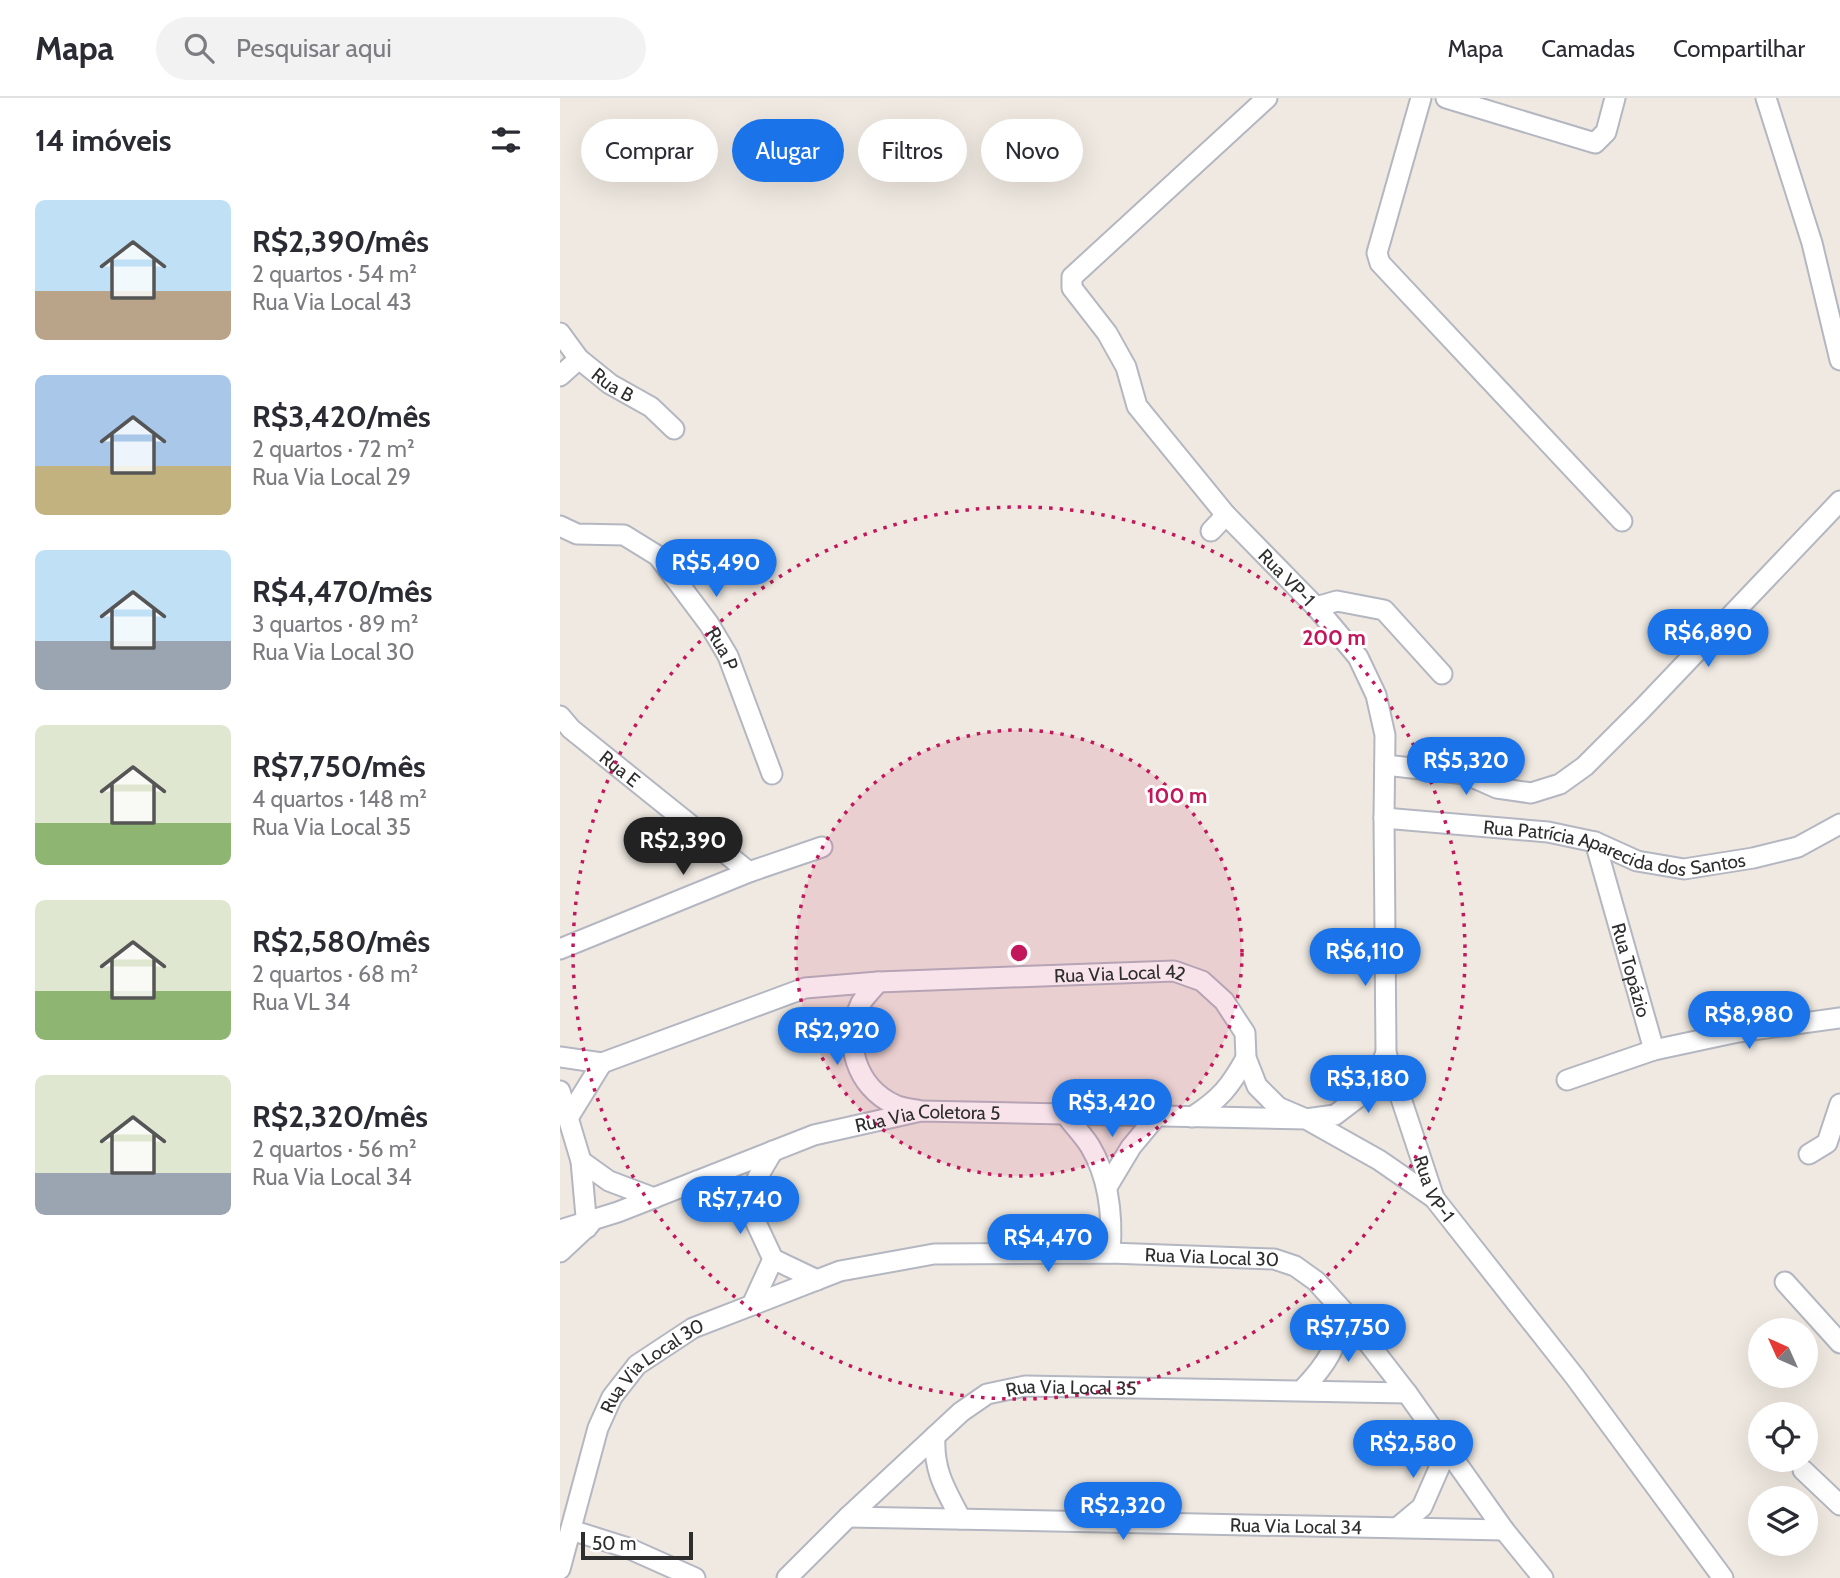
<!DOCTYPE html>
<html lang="pt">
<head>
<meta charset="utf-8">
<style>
  :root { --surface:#fff; --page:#f2f2f3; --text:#2b2b33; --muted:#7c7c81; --line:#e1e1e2; --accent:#1a73e8 }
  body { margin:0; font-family:Cabin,sans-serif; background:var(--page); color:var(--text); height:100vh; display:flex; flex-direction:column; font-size:26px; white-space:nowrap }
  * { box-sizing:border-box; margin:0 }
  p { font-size:23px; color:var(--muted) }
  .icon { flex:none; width:38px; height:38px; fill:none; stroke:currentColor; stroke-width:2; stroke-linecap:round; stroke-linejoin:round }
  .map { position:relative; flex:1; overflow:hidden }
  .panel { display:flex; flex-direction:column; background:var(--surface); width:560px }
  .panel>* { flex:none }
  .banner { position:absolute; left:21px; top:21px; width:665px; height:63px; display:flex; gap:14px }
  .needle { width:46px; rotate:315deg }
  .tools { position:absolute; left:1188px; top:1220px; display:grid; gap:14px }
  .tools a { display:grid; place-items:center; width:70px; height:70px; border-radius:50%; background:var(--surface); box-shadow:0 7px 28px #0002; font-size:35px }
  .scale { position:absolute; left:21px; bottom:18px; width:112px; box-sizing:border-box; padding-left:7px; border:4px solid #2e2e2e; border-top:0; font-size:19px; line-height:24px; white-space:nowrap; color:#2e2e2e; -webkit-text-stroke:5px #fff; paint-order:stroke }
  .price { position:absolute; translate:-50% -60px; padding:0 16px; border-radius:24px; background:var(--accent); color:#fff; font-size:23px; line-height:46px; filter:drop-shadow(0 2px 4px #0008) }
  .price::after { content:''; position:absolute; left:50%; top:42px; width:21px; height:16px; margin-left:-10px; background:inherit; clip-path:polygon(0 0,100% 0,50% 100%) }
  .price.on { background:#222; color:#fff }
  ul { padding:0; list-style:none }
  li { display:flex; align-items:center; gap:21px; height:175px; padding:0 35px }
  li span { display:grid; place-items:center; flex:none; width:196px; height:140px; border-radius:10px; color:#555 }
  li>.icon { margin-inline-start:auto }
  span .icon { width:84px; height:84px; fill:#fffc; stroke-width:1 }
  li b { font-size:30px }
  h2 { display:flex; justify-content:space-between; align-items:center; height:84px; padding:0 35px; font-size:30px }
  .tag { padding:0 24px; border-radius:32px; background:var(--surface); box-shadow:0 7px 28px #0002; font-size:24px; line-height:63px }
  .tag.on { background:var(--accent); color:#fff }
  header { display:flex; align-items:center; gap:42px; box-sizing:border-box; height:98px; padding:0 35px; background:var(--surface); border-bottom:2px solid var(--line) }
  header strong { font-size:33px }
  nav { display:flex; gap:38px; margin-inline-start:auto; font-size:24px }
  .search { width:490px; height:63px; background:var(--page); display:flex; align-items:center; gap:18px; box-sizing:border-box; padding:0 24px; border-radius:38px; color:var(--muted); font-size:26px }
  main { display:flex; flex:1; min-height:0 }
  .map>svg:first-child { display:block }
</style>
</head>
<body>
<header>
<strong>Mapa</strong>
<div class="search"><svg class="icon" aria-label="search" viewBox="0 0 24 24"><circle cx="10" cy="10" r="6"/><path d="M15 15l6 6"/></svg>Pesquisar aqui</div>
<nav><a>Mapa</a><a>Camadas</a><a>Compartilhar</a></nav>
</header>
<main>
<section class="panel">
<h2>14 imóveis<svg class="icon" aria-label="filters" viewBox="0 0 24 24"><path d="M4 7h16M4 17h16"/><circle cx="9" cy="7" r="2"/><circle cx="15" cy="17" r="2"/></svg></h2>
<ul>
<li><span style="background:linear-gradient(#bfe0f5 65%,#b9a48a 0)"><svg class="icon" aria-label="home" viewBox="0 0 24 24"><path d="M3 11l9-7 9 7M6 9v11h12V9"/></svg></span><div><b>R$2,390/mês</b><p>2 quartos · 54 m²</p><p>Rua Via Local 43</p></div></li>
<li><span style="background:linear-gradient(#a9c7e8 65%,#c2b280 0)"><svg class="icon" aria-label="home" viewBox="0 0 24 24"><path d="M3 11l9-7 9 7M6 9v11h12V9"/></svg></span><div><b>R$3,420/mês</b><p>2 quartos · 72 m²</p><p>Rua Via Local 29</p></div></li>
<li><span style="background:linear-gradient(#bfe0f5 65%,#9aa5b1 0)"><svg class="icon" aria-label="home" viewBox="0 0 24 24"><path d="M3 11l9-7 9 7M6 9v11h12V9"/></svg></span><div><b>R$4,470/mês</b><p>3 quartos · 89 m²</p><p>Rua Via Local 30</p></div></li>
<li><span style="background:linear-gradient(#dfe7d0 70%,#8fb573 0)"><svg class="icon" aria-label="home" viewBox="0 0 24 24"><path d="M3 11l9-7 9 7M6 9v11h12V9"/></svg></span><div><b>R$7,750/mês</b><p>4 quartos · 148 m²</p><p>Rua Via Local 35</p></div></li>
<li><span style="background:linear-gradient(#dfe7d0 65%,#8fb573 0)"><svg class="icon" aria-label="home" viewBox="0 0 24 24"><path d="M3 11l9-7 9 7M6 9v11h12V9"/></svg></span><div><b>R$2,580/mês</b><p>2 quartos · 68 m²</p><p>Rua VL 34</p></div></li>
<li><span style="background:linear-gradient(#dfe7d0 70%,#9aa5b1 0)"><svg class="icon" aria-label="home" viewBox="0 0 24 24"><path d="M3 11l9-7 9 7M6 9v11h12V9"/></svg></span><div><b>R$2,320/mês</b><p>2 quartos · 56 m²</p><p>Rua Via Local 34</p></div></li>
</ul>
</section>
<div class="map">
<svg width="1280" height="1480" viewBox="0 0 1280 1480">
  <rect width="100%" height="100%" fill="#efe9e1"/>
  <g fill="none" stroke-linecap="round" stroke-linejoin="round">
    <g stroke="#b4b7c1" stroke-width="23">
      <g id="minor">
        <path id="s1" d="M707 0 512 179V190L547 235 566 269 577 308 666 417 756 509 798 559 816 597 825 637 824 720 826 955 874 1100 1015 1279 1163 1480"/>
        <polyline points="861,0 817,155 820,165 1062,423"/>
        <polyline points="886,0 1035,45 1046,34 1055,0"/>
        <polyline points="1206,0 1252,145 1280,262"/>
        <path id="s2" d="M0 235 19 261 50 286 91 309 114 331"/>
        <polyline points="0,278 19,261"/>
        <path id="s3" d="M0 428 17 436 64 437 98 458 149 526 168 558 212 676"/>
        <polyline points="651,433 666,417"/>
        <polyline points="756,509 777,503 824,512 882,576"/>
        <path id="s4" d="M0 618 11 631 189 774"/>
        <polyline points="825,667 905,676 937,690 971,695 1000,686 1025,668 1082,611 1280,403"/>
        <path id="s5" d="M824 720 988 734 1035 744 1077 763 1124 771 1193 760 1238 749 1280 726"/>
        <path id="s6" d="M1035 744 1094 952"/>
        <polyline points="0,851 189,774 262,749"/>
        <path d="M318 884C313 891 305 898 301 905 282 943 296 989 335 1007 342 1010 350 1011 357 1012"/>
        <path id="s7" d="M0 959 42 965 245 890 318 884 614 873 642 883 664 903 685 935 686 960 697 988 718 1009 746 1021 775 1017 800 998 817 976 826 955"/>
        <polyline points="1007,982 1094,952 1178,934 1280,920"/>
        <polyline points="0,993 21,1063 27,1130"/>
        <path d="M506 1017C513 1027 523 1037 530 1048 549 1080 553 1118 550 1155"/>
        <path d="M632 1019C660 1001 670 989 686 960"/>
        <polyline points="8,1020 42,965"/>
        <polyline points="1249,1056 1267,1045 1280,1006"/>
        <polyline points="21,1063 49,1083 94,1100"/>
        <polyline points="137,1083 191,1114 213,1161 192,1207"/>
        <polyline points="547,1089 571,1049 596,1019"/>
        <path d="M191 1114C186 1094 203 1070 213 1053"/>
        <path id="s8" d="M0 1132 58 1114 254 1037 361 1013 746 1021 819 1062 874 1100"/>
        <polyline points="0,1154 30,1126"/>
        <polyline points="213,1161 257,1182"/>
        <polyline points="1225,1184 1280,1245"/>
        <path d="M743 1291C768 1265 776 1249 785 1215"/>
        <path d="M375 1338C373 1372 385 1391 401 1421"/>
        <polyline points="1243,1372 1280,1407"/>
        <path id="s9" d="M288 1419 944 1432"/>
        <polyline points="838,1429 862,1409 887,1352"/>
        <polyline points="11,1432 68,1450 135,1480"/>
        <path id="s10" d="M0 1471 38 1330 52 1299 77 1267 133 1230 280 1173 374 1156 550 1155 714 1161 735 1168 756 1183 785 1215 847 1295 944 1432 983 1480"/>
        <path id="s11" d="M227 1480 288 1419 401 1314 427 1296 465 1288 847 1295"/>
      </g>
    </g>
    <use href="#minor" stroke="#fff" stroke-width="19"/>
  </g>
  <circle cx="459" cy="855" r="223" fill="#c2185b" fill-opacity=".12"/>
  <g fill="none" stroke="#c2185b" stroke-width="3.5" stroke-dasharray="3.5 7">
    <circle cx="459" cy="855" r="223"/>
    <circle cx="459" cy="855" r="446"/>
  </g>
  <g text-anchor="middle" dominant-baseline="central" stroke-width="6" stroke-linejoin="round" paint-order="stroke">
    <g font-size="19" fill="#2e2e2e" stroke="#fff">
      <text stroke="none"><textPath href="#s2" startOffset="75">Rua B</textPath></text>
      <text stroke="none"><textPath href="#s1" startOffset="640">Rua VP-1</textPath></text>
      <text stroke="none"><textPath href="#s3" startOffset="219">Rua P</textPath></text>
      <text stroke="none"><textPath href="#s4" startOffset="80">Rua E</textPath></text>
      <text stroke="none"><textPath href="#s5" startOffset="234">Rua Patrícia Aparecida dos Santos</textPath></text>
      <text stroke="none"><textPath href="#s6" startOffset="133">Rua Topázio</textPath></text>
      <text stroke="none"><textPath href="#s7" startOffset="574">Rua Via Local 42</textPath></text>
      <text stroke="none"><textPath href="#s8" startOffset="387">Rua Via Coletora 5</textPath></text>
      <text stroke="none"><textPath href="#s1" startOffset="1292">Rua VP-1</textPath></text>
      <text stroke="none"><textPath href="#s10" startOffset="819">Rua Via Local 30</textPath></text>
      <text stroke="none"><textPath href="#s10" startOffset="231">Rua Via Local 30</textPath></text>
      <text stroke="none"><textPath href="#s11" startOffset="357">Rua Via Local 35</textPath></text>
      <text stroke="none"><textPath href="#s9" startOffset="448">Rua Via Local 34</textPath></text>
    </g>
  </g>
  <circle cx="459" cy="855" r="10" fill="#c2185b" stroke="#fff" stroke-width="3.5"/>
  <g font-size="21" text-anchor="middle" font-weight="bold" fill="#c2185b" stroke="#fff" stroke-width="6" stroke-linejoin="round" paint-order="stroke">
    <text x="774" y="547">200 m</text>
    <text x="617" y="705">100 m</text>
  </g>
</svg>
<div class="tools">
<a><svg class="needle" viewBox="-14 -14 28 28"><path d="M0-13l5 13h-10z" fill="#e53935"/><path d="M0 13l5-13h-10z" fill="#7c7c81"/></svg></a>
<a><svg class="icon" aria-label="locate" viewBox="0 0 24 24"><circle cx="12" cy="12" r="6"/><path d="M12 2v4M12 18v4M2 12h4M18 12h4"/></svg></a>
<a><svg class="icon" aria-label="layers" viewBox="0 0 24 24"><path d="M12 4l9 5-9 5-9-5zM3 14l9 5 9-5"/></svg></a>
</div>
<div class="scale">50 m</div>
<b class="price" style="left:156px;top:501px">R$5,490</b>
<b class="price" style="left:1148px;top:571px">R$6,890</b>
<b class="price" style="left:906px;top:699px">R$5,320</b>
<b class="price on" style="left:123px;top:779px">R$2,390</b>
<b class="price" style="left:805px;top:890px">R$6,110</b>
<b class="price" style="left:1189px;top:953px">R$8,980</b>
<b class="price" style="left:277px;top:969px">R$2,920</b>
<b class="price" style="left:808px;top:1017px">R$3,180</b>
<b class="price" style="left:552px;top:1041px">R$3,420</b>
<b class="price" style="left:180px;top:1138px">R$7,740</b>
<b class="price" style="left:488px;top:1176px">R$4,470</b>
<b class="price" style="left:788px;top:1266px">R$7,750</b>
<b class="price" style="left:853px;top:1382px">R$2,580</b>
<b class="price" style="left:563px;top:1444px">R$2,320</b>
<div class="banner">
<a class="tag">Comprar</a>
<a class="tag on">Alugar</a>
<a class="tag">Filtros</a>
<a class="tag">Novo</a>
</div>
</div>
</main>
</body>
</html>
